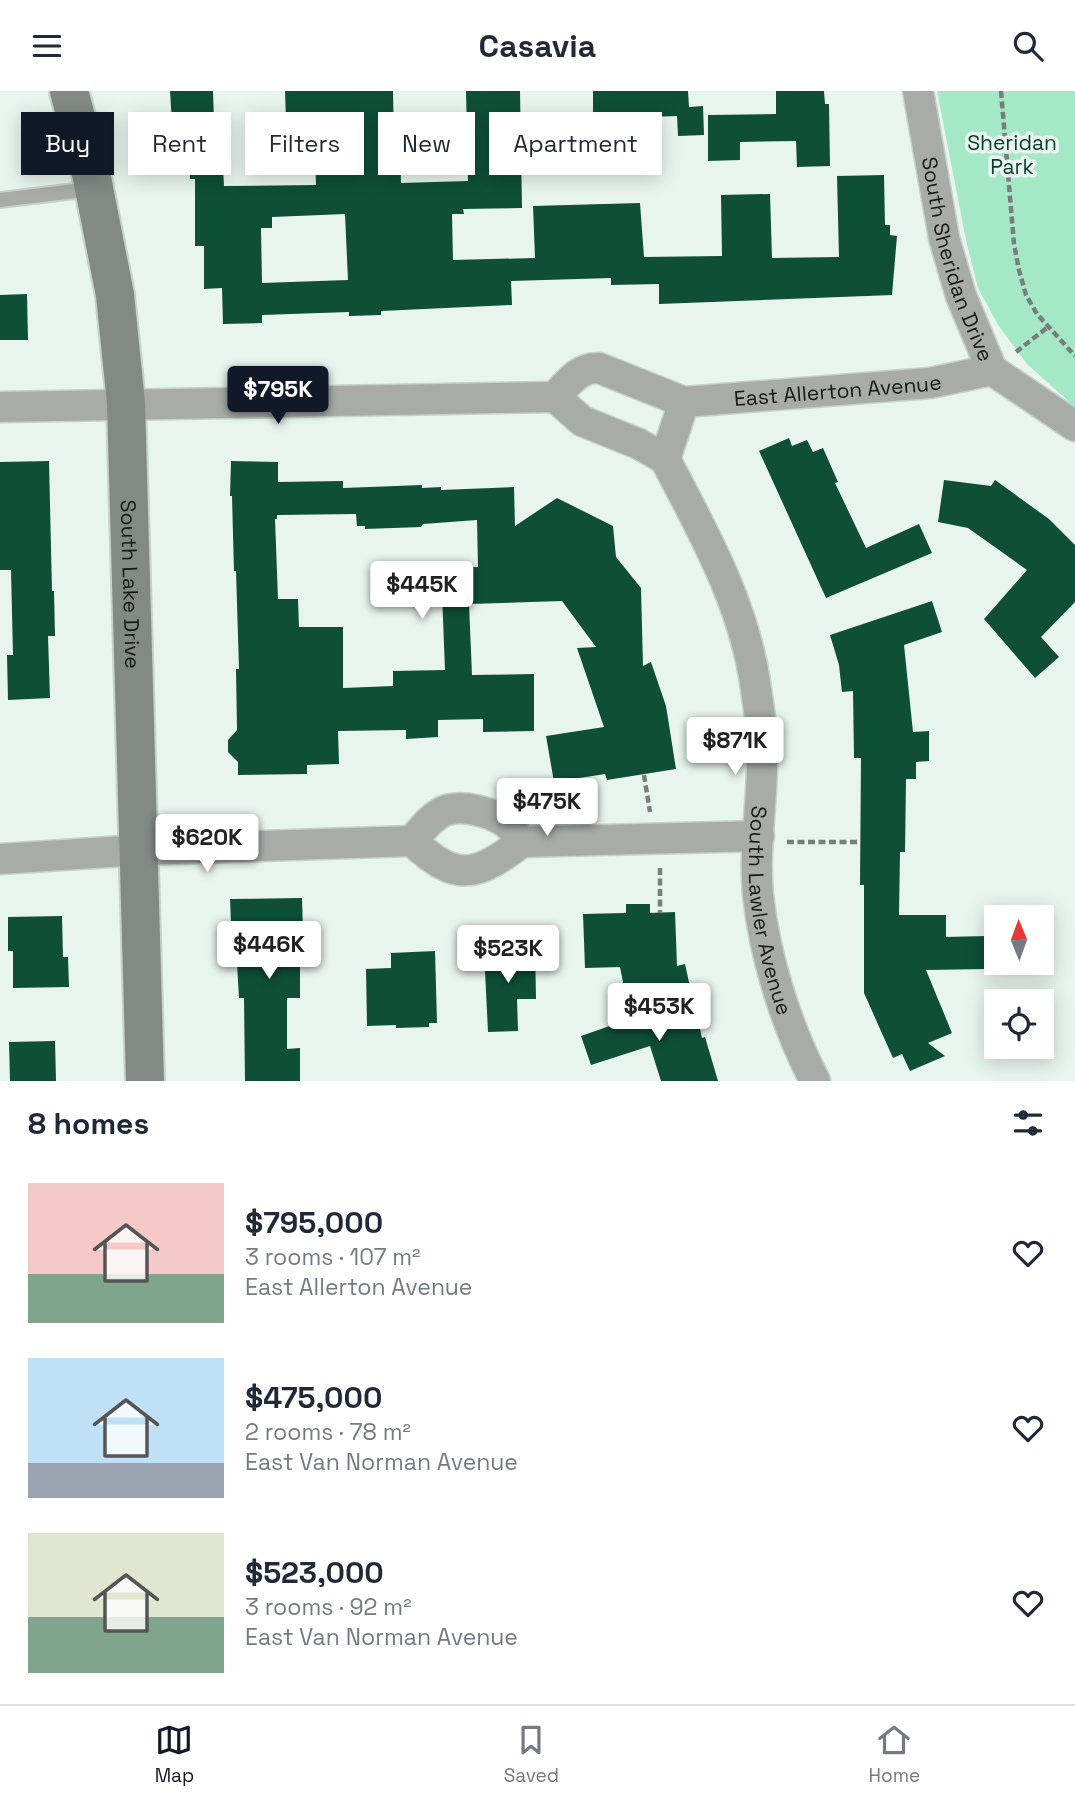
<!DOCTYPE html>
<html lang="en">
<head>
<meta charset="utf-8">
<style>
  :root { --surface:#fff; --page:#f2f2f3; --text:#1f2937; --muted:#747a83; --line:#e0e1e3; --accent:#111827 }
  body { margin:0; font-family:"Space Grotesk",sans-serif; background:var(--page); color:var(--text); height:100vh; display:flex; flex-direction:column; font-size:26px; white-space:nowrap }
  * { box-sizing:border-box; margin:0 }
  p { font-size:23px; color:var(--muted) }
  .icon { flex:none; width:38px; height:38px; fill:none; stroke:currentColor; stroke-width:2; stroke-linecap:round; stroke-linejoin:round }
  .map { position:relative; height:990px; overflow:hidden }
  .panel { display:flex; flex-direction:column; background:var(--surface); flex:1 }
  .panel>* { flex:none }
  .hud { position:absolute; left:21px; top:21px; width:700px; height:63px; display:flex; gap:14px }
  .needle { width:46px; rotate:359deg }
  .tools { position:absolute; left:984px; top:814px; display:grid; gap:14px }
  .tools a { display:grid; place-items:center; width:70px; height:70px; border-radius:0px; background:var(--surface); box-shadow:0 4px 18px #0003; font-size:35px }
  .price { position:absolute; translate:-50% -60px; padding:0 16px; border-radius:7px; background:#fff; color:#222; font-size:23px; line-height:46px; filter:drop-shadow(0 2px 4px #0008) }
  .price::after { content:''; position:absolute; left:50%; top:42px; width:21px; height:16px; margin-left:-10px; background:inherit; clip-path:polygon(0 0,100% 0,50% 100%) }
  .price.current { background:var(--accent); color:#fff }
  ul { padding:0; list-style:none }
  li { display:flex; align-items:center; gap:21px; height:175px; padding:0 28px }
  li span { display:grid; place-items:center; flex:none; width:196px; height:140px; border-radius:0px; color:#555 }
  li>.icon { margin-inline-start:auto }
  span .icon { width:84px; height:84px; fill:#fffc; stroke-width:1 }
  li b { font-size:30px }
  h2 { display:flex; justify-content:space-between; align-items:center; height:84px; padding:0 28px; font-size:30px }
  .chip { padding:0 24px; border-radius:0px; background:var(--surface); box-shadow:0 4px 18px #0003; font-size:24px; line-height:63px }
  .chip.current { background:var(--accent); color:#fff }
  header { display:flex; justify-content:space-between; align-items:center; height:91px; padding:0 28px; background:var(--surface); font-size:32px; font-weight:800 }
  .dock { display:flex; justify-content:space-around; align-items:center; height:98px; border-top:2px solid var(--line); background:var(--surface); font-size:19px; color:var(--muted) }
  .dock a { display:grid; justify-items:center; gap:4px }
  .dock .current { color:var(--accent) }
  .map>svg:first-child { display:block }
</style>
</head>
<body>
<header><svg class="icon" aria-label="menu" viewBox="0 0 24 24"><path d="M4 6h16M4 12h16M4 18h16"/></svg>Casavia<svg class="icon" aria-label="search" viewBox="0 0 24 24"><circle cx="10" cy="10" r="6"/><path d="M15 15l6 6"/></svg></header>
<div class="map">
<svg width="1075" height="990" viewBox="0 0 1075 990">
  <rect width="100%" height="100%" fill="#e8f4ee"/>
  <polygon fill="#a4e8c7" points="937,0 1075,0 1075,316 1027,273 998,234 978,197 966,149"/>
  <g fill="#0e4f36" fill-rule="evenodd">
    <path d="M170 0H213L215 59H222L224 95 316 94 314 29 286 30 285 0H393L394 53H400L401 92 468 90 466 0H520L522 117 463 118 464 123H452L453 169 535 167 533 115 640 112 644 166 722 165 721 104 770 103 772 167 839 166 837 85 884 84 885 134H890V144L897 145 892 204 659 213V193L611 194V187L511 190 512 214 381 220V224L349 225V221L262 224V232L223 233 222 197 204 198V155H195V88H190L188 48H173ZM345 123 348 189 262 192 261 137H272V126Z"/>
    <polygon points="593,0 688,0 689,16 703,15 704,44 678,45 677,25 593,28"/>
    <polygon points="776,0 824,0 825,13 829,13 830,75 797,76 796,50 740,51 740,69 708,70 708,24 776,23"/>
    <polygon points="27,203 28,249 0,249 0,204"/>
    <polygon points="789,347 792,355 807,349 813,361 823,357 838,391 835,392 866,457 919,433 932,462 826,507 759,360"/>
    <polygon points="49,370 52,500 54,500 55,545 48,545 50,607 8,609 7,564 13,564 11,479 0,479 0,371"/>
    <path d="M231 370 278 371V391L343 390V397L422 394V397L441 396V399L514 396 515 435 557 407 613 435 616 466 641 497 643 575 651 571 666 615 676 678 607 689 605 683 554 691 546 645 604 636 577 557 596 556 562 510 469 513 472 584 534 583V640L483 641V628L438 629V646L406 648V639L338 640 339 673 307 674V683L238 684V671L228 661V649L237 639 236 578H239L236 480H234L232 405H230ZM356 423 357 435H365V438L421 436 423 433 477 429 478 476 441 477 445 579 393 580V595L343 597V536H299L298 508H278L275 428H277V424Z"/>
    <polygon points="944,389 991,395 995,389 1049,428 1075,454 1075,511 1041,546 1059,566 1035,587 984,528 1027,479 968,437 938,431"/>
    <polygon points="932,510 942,541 904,554 913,641 929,640 929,670 916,671 916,688 906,688 905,761 900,761 899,824 946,824 946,846 987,845 987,878 926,879 952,942 928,952 945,965 910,980 902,963 893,967 864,902 864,794 860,794 861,667 854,667 853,600 842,601 839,574 830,544"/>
    <polygon points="302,807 303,842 314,842 314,866 300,866 300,907 287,907 287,958 300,957 300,990 245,990 244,907 239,907 236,855 232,855 230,808"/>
    <polygon points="626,813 650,813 650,822 675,821 677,875 685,873 692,905 626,906 620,876 585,877 583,823 626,822"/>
    <polygon points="62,825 63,866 68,866 69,896 13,897 13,860 8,860 8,826"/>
    <polygon points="535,856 536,908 517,908 518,940 488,941 484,860"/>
    <polygon points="435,860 437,932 429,932 429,936 396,937 396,934 367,935 366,878 391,877 391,862"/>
    <polygon points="693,906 702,947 705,946 718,990 661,990 650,955 591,974 581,945"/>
    <polygon points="55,950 56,990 10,990 9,951"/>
  </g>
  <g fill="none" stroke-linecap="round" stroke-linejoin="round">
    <g stroke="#c6d1cc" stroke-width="18">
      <polyline id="service" points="0,109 92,98"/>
    </g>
    <g stroke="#c6d1cc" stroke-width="33">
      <g id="minor">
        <path id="s1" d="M918 0 944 147 961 205 992 279 1075 335"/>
        <path id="s2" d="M684 311 665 368 639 353 582 330 555 306C568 292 579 276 599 277L684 311 930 292 992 279"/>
        <polyline points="0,316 555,306"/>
        <path id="s3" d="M665 368C703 441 745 514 756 598 758 613 761 629 762 645 765 697 753 751 758 804 765 867 786 934 815 990"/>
        <polyline points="522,751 759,745"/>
        <path d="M0 768 140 759 412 750C456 791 475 787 522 751 517 746 513 738 508 733 492 721 463 713 444 720 431 726 421 740 412 750"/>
      </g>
    </g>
    <g stroke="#c6d1cc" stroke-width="42">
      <g id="secondary">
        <path id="s4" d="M69 0 91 82 115 204 126 312 145 990"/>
      </g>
    </g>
    <g stroke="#777e7b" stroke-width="4.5" stroke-dasharray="7 3.5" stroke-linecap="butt">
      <polyline points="1001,0 1014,153 1019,179 1026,204 1037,223 1075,265"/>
      <polyline points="1016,261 1048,236"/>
      <polyline points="644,684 650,721"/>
      <polyline points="787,751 861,751"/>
      <polyline points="660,777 660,822"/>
    </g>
    <use href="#service" stroke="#a7aca9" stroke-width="14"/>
    <use href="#minor" stroke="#a7aca9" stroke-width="30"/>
    <use href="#secondary" stroke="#838a86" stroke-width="38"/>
  </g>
  <g text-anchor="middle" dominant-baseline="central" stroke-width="7" stroke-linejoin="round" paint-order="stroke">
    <g font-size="21" fill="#093c29" stroke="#e8f4ee">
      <text x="1012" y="51">Sheridan<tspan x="1012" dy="24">Park</tspan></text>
    </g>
    <g font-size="21" fill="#151917" stroke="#e8f4ee">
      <text stroke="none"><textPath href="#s1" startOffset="173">South Sheridan Drive</textPath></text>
      <text stroke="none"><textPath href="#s2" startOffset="488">East Allerton Avenue</textPath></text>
      <text stroke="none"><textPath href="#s4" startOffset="499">South Lake Drive</textPath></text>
      <text stroke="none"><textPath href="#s3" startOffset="472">South Lawler Avenue</textPath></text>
    </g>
  </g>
</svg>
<div class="tools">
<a><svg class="needle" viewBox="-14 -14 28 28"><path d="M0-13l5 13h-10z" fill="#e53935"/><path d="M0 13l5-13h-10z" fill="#747a83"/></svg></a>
<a><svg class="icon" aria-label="locate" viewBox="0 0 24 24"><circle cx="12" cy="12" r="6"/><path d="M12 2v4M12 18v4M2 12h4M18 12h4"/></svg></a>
</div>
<b class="price current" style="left:278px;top:335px">$795K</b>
<b class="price" style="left:422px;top:530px">$445K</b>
<b class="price" style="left:735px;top:686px">$871K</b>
<b class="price" style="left:547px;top:747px">$475K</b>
<b class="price" style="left:207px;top:783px">$620K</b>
<b class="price" style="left:269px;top:890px">$446K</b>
<b class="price" style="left:508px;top:894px">$523K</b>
<b class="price" style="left:659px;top:952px">$453K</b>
<div class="hud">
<a class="chip current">Buy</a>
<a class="chip">Rent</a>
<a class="chip">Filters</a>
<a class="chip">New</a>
<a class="chip">Apartment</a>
</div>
</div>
<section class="panel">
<h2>8 homes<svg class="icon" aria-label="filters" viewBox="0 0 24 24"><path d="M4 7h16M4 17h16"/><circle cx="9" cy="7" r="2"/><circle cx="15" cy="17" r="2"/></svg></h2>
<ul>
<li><span style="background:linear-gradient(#f6c9c9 65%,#7fa58c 0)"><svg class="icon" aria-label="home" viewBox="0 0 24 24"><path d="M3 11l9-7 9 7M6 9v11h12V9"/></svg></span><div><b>$795,000</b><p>3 rooms · 107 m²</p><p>East Allerton Avenue</p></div><svg class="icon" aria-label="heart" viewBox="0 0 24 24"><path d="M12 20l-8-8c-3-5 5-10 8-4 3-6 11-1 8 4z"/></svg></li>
<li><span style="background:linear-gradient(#bfe0f5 75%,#9aa5b1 0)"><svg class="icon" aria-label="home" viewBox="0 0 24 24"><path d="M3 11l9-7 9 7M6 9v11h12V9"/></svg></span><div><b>$475,000</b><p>2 rooms · 78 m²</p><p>East Van Norman Avenue</p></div><svg class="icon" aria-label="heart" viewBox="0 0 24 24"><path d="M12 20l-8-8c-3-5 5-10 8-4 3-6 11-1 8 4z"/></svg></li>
<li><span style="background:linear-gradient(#dfe7d0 60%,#7fa58c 0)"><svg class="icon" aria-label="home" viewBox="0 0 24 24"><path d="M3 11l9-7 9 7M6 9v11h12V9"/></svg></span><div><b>$523,000</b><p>3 rooms · 92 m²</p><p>East Van Norman Avenue</p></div><svg class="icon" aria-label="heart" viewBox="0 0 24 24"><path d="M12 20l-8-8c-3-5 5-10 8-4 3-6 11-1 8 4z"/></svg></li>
</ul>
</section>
<nav class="dock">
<a class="current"><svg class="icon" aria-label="map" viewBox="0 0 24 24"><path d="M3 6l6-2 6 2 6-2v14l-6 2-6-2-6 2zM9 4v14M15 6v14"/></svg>Map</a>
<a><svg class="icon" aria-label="saved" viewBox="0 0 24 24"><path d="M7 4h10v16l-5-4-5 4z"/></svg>Saved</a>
<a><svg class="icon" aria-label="home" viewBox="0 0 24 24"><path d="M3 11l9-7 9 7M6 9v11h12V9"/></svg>Home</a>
</nav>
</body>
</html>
